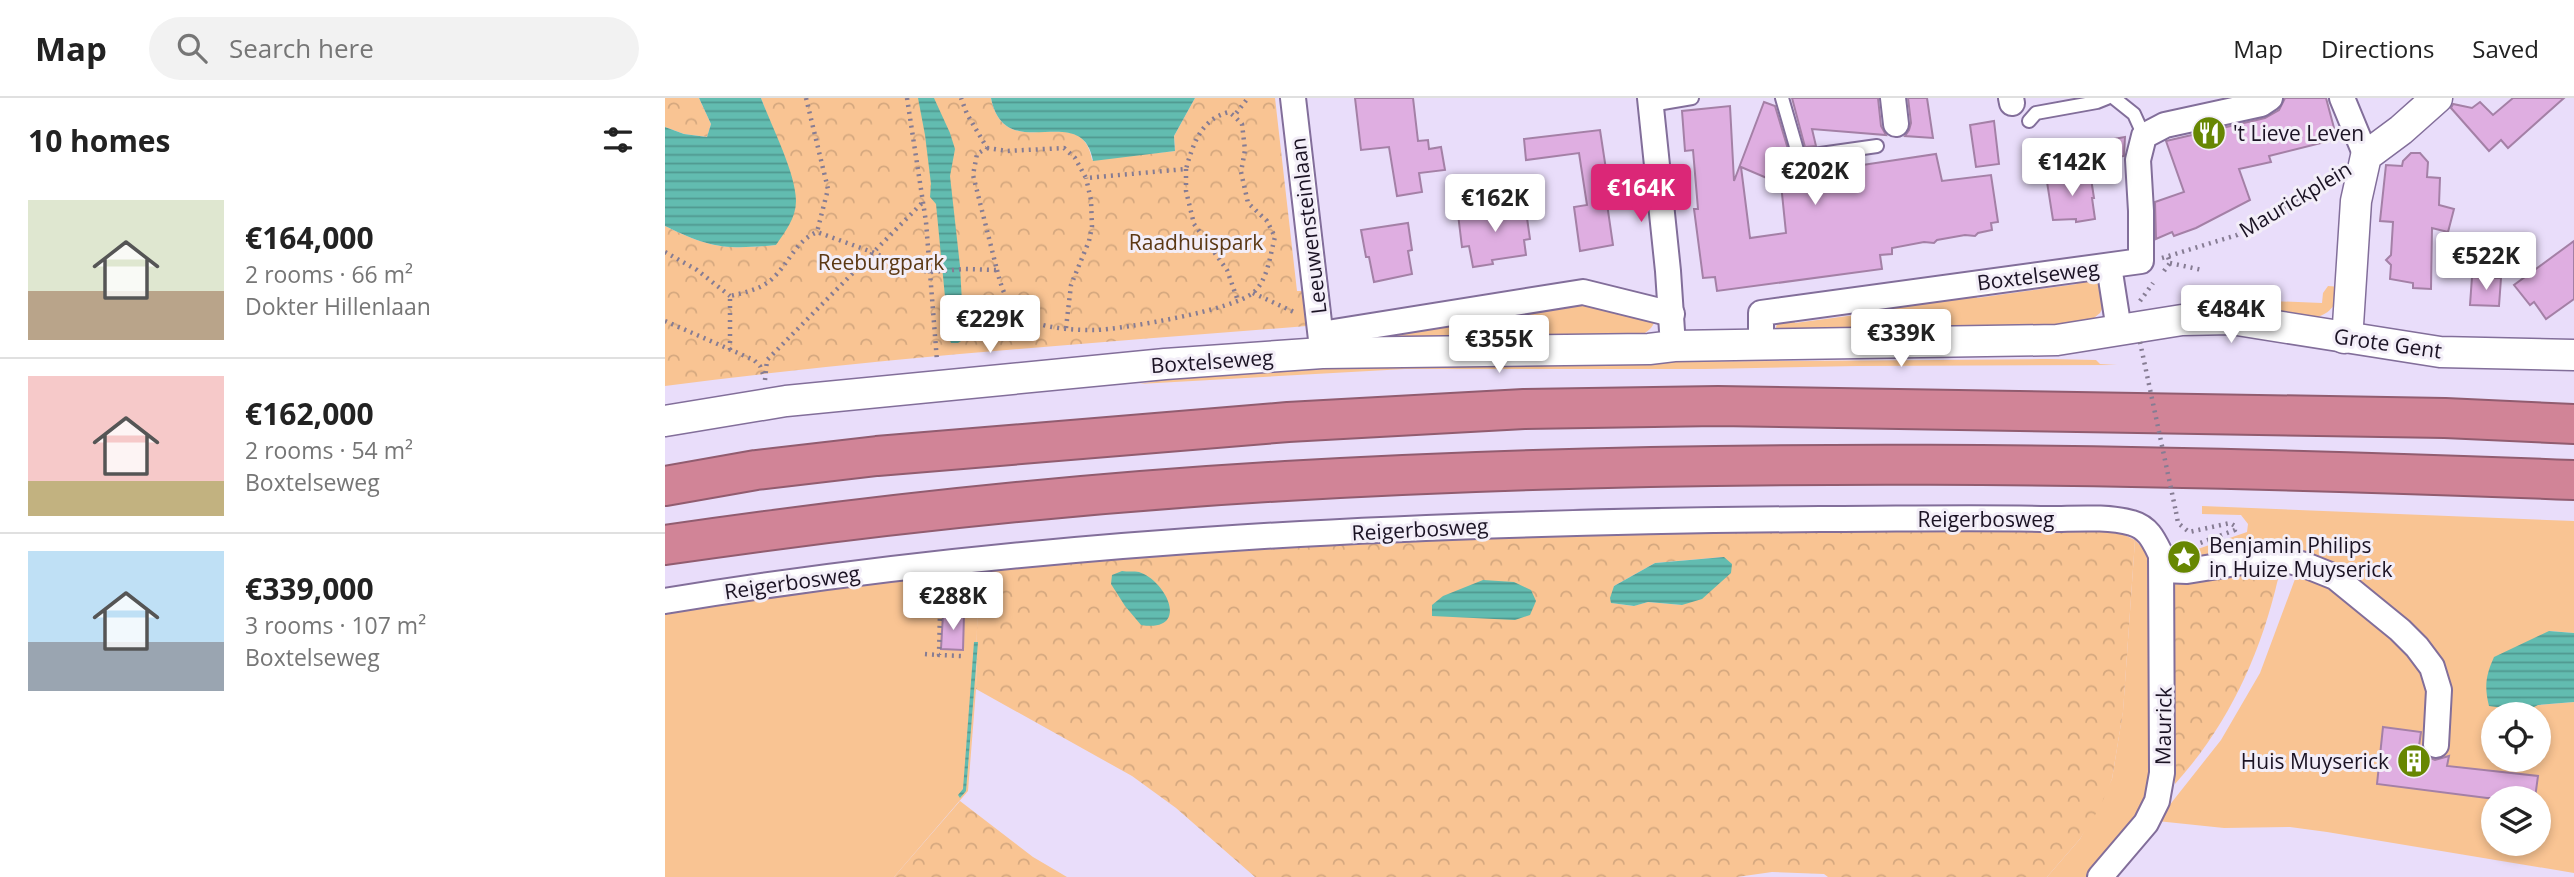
<!DOCTYPE html>
<html lang="en">
<head>
<meta charset="utf-8">
<style>
  :root { --surface:#fff; --page:#f2f2f2; --text:#222; --muted:#767676; --line:#e0e0e0; --accent:#db2777 }
  body { margin:0; font-family:"Open Sans",sans-serif; background:var(--page); color:var(--text); height:100vh; display:flex; flex-direction:column; font-size:26px; white-space:nowrap }
  * { box-sizing:border-box; margin:0 }
  p { font-size:23px; color:var(--muted) }
  .icon { flex:none; width:38px; height:38px; fill:none; stroke:currentColor; stroke-width:2; stroke-linecap:round; stroke-linejoin:round }
  .map { position:relative; flex:1; overflow:hidden }
  .drawer { display:flex; flex-direction:column; background:var(--surface); width:665px }
  .drawer>* { flex:none }
  .fabs { position:absolute; left:1816px; top:604px; display:grid; gap:14px }
  .fabs a { display:grid; place-items:center; width:70px; height:70px; border-radius:50%; background:var(--surface); box-shadow:0 4px 10px #0003; font-size:35px }
  .price { position:absolute; translate:-50% -60px; padding:0 16px; border-radius:7px; background:#fff; color:#222; font-size:23px; line-height:46px; filter:drop-shadow(0 2px 4px #0008) }
  .price::after { content:''; position:absolute; left:50%; top:42px; width:21px; height:16px; margin-left:-10px; background:inherit; clip-path:polygon(0 0,100% 0,50% 100%) }
  .price.current { background:var(--accent); color:#fff }
  ul { padding:0; list-style:none }
  li { display:flex; align-items:center; gap:21px; height:175px; padding:0 28px }
  li+li { border-top:2px solid var(--line) }
  li span { display:grid; place-items:center; flex:none; width:196px; height:140px; border-radius:0px; color:#555 }
  li>.icon { margin-inline-start:auto }
  span .icon { width:84px; height:84px; fill:#fffc; stroke-width:1 }
  li b { font-size:30px }
  h2 { display:flex; justify-content:space-between; align-items:center; height:84px; padding:0 28px; font-size:30px }
  header { display:flex; align-items:center; gap:42px; box-sizing:border-box; height:98px; padding:0 35px; background:var(--surface); border-bottom:2px solid var(--line) }
  header strong { font-size:33px }
  nav { display:flex; gap:38px; margin-inline-start:auto; font-size:24px }
  .search { width:490px; height:63px; background:var(--page); display:flex; align-items:center; gap:18px; box-sizing:border-box; padding:0 24px; border-radius:38px; color:var(--muted); font-size:26px }
  main { display:flex; flex:1; min-height:0 }
  .map>svg:first-child { display:block }
</style>
</head>
<body>
<header>
<strong>Map</strong>
<div class="search"><svg class="icon" aria-label="search" viewBox="0 0 24 24"><circle cx="10" cy="10" r="6"/><path d="M15 15l6 6"/></svg>Search here</div>
<nav><a>Map</a><a>Directions</a><a>Saved</a></nav>
</header>
<main>
<section class="drawer">
<h2>10 homes<svg class="icon" aria-label="filters" viewBox="0 0 24 24"><path d="M4 7h16M4 17h16"/><circle cx="9" cy="7" r="2"/><circle cx="15" cy="17" r="2"/></svg></h2>
<ul>
<li><span style="background:linear-gradient(#dfe7d0 65%,#b9a48a 0)"><svg class="icon" aria-label="home" viewBox="0 0 24 24"><path d="M3 11l9-7 9 7M6 9v11h12V9"/></svg></span><div><b>€164,000</b><p>2 rooms · 66 m²</p><p>Dokter Hillenlaan</p></div></li>
<li><span style="background:linear-gradient(#f6c9c9 75%,#c2b280 0)"><svg class="icon" aria-label="home" viewBox="0 0 24 24"><path d="M3 11l9-7 9 7M6 9v11h12V9"/></svg></span><div><b>€162,000</b><p>2 rooms · 54 m²</p><p>Boxtelseweg</p></div></li>
<li><span style="background:linear-gradient(#bfe0f5 65%,#9aa5b1 0)"><svg class="icon" aria-label="home" viewBox="0 0 24 24"><path d="M3 11l9-7 9 7M6 9v11h12V9"/></svg></span><div><b>€339,000</b><p>3 rooms · 107 m²</p><p>Boxtelseweg</p></div></li>
</ul>
</section>
<div class="map">
<svg width="1909" height="779" viewBox="0 0 1909 779">
  <defs>
    <pattern id="forest-crowns" width="20" height="18" patternUnits="userSpaceOnUse" patternTransform="scale(1.75)"><rect width="20" height="18" fill="#f9c493"/><path d="M2 6a3 3 0 1 1 6 0M12 15a3 3 0 1 1 6 0" fill="none" stroke="#d5a87f"/></pattern>
    <pattern id="water-rules" width="6" height="5" patternUnits="userSpaceOnUse" patternTransform="scale(1.75)"><rect width="6" height="5" fill="#62bcb0"/><path d="M0 2.5h6" fill="none" stroke="#50988f"/></pattern>
  </defs>
  <rect width="100%" height="100%" fill="#e9ddfa"/>
  <g fill="#f9c493" fill-rule="evenodd">
    <polygon points="1434,180 1439,207 1435,215 1424,224 1352,231 1113,235 1111,229 1113,224 1128,218 1130,225 1228,212 1228,205 1310,194 1312,200 1412,186 1412,181"/>
    <path d="M1663 188 1676 189C1671 204 1669 213 1653 219L1581 208H1530L1531 200 1657 205 1658 195Z"/>
    <path d="M917 203 990 222C986 235 976 237 965 240L834 237 686 244 685 237Z"/>
    <path d="M1383 261 1431 262 1435 266 1452 267 1192 268 1040 271H740L474 286C586 265 703 268 817 266 1006 263 1194 263 1383 261Z"/>
    <path d="M1537 408 1909 423V535L1884 533 1873 607 1909 604V775L1662 734 1625 729 1559 730 1492 723 1556 642 1595 575 1630 481 1640 476 1669 472 1529 466 1527 453 1582 434 1583 426 1576 417 1537 416ZM1829 616H1874V662H1829ZM1829 700H1874V746H1829Z"/>
    <polygon points="1470,442 1477,449 1486,467 1491,638 1480,701 1466,731 1427,779 1382,779 1415,741 1447,681 1458,613"/>
    <polygon points="313,470 311,591 303,693 229,779 0,779 0,511"/>
  </g>
  <g fill="url(#forest-crowns)" fill-rule="evenodd">
    <polygon points="0,0 34,0 46,26 42,39 19,36 0,29"/>
    <path d="M96 0H326C340 70 417 0 427 62L510 53 509 38 530 0H610L632 193H639L642 228C428 245 213 260 0 288V128C45 150 61 152 111 147L126 80Z"/>
    <path d="M1336 429 1451 433 1470 442 1458 614 1447 681 1435 709 1415 741 1382 779H1163L1159 776 1107 774 1072 779H590L511 710 467 678 311 591 313 470 820 437ZM1058 459 1017 507 983 504 968 508 947 505 949 488 990 465Z"/>
    <path d="M1603 470 1613 481C1595 558 1563 627 1510 686L1506 650 1503 493 1511 483Z"/>
    <polygon points="295,703 368,759 402,779 229,779"/>
  </g>
  <g fill="url(#water-rules)">
    <path d="M34 0H96C106 27 131 75 131 103 131 120 120 134 111 147 61 152 45 150 0 128V29L19 36 42 39 46 26Z"/>
    <polygon points="253,0 269,0 285,35 290,51 285,78 295,168 299,241 293,245 286,245 284,240 271,106 265,99 266,86 260,37"/>
    <path d="M326 0H530L509 38 510 53 428 63C417 0 340 70 326 0Z"/>
    <polygon points="1059,459 1067,466 1066,475 1037,501 1017,507 983,504 969,508 946,505 945,500 949,488 990,465"/>
    <path d="M457 473C462 474 469 473 474 474 502 483 526 535 476 527L460 508 446 486 447 477Z"/>
    <polygon points="818,482 849,484 866,492 871,503 865,517 850,522 767,518 767,507 778,498"/>
    <path d="M1884 533 1909 535V604L1873 607 1861 613 1824 608C1819 588 1821 577 1829 559Z"/>
    <polygon points="309,544 313,544 301,693 295,700 293,697 298,691"/>
  </g>
  <g fill="#dfaee1" stroke="#a480a6" stroke-width="2" fill-rule="evenodd">
    <polygon points="690,0 748,0 753,43 763,42 764,51 776,49 780,72 754,75 757,94 732,98 724,49 696,52"/>
    <polygon points="1127,0 1213,0 1216,28 1221,37 1147,31 1151,48 1140,49"/>
    <polygon points="1243,0 1262,0 1268,40 1240,38 1244,32 1246,25"/>
    <polygon points="1620,0 1661,0 1672,41 1604,58 1606,64 1574,71 1585,102 1531,130 1509,138 1507,134 1491,141 1490,104 1519,94 1501,43 1600,20 1614,12"/>
    <polygon points="1848,0 1899,0 1843,50 1836,42 1824,53 1786,10 1788,6 1807,10 1815,4 1828,17"/>
    <path d="M1099 4 1110 8 1126 61 1131 67 1156 65 1158 73 1271 56 1277 83 1326 77 1333 124 1326 125 1327 132 1313 135 1310 138 1300 137 1272 142 1269 145 1259 144 1227 150V156L1215 157 1217 171 1052 193 1050 179 1038 180 1029 111H1033L1028 52 1020 53 1017 13 1065 8 1069 83ZM1076 69 1116 86 1121 135 1085 140Z"/>
    <polygon points="1329,23 1334,66 1311,69 1305,27"/>
    <polygon points="935,32 944,91 940,92 948,147 915,153 909,109 922,107 914,55 861,62 859,41"/>
    <polygon points="1460,39 1459,58 1429,63 1426,45"/>
    <polygon points="1746,55 1755,55 1763,64 1762,79 1775,80 1774,107 1789,111 1783,134 1767,130 1766,191 1748,190 1748,185 1725,181 1726,167 1721,162 1726,157 1728,124 1715,123 1721,67 1737,68 1738,63"/>
    <polygon points="1425,74 1429,100 1427,100 1430,121 1411,124 1411,121 1388,122 1382,84 1390,82 1390,80"/>
    <polygon points="860,106 865,141 859,142 861,157 827,162 828,166 808,169 804,148 797,149 793,116"/>
    <polygon points="743,125 747,152 743,153 747,176 709,184 704,159 701,159 696,132"/>
    <polygon points="1909,143 1909,201 1881,221 1869,204 1865,207 1849,187"/>
    <polygon points="1807,179 1836,180 1834,208 1805,207"/>
    <polygon points="278,516 299,516 298,552 276,551"/>
    <polygon points="1718,629 1756,634 1753,655 1770,662 1784,658 1782,668 1873,678 1870,700 1822,700 1712,686"/>
  </g>
  <g fill="none" stroke-linecap="round" stroke-linejoin="round">
    <g stroke="#826e9a" stroke-width="16">
      <g id="service">
        <polyline points="1117,0 1134,59 1212,48"/>
        <polyline points="1449,0 1469,16 1479,38"/>
        <polyline points="986,7 1027,0"/>
        <polyline points="1364,23 1371,15 1432,4 1442,0"/>
      </g>
    </g>
    <g stroke="#826e9a" stroke-width="28">
      <g id="minor">
        <polyline points="628,0 657,250"/>
        <polyline points="985,0 1003,173 1007,233"/>
        <polyline points="1228,0 1231,26"/>
        <polyline points="1346,0 1347,5"/>
        <polyline points="1677,0 1701,58"/>
        <polyline points="1444,168 1454,232"/>
        <polyline points="656,236 918,194 1007,216"/>
        <polyline points="1096,248 1096,215 1476,163 1476,113 1473,62 1479,38 1500,27 1596,6 1605,0"/>
        <polyline points="1497,472 1522,473 1584,463 1617,461 1640,467 1670,479 1735,532 1752,549 1767,569 1774,592 1771,647"/>
        <path d="M0 503C381 440 769 424 1155 421 1231 421 1307 419 1384 421 1410 421 1441 418 1467 425 1484 430 1489 443 1496 457L1497 675 1492 703 1481 725 1435 779"/>
      </g>
    </g>
    <g stroke="#826e9a" stroke-width="33">
      <g id="tertiary">
        <polyline points="1679,240 1683,227 1691,103 1701,58 1736,32 1772,0"/>
        <polyline points="0,323 121,303 500,266 657,255 984,251 1009,248 1392,242 1517,222 1566,221 1775,254 1909,257"/>
      </g>
    </g>
    <g stroke="#915c6f" stroke-width="42">
      <g id="motorway">
        <polyline points="0,388 91,372 212,358 623,324 859,311 1053,308 1780,320 1909,326"/>
        <path d="M0 447C206 417 414 395 621 383 1050 358 1480 365 1909 382"/>
      </g>
    </g>
    <g stroke="#867c93" stroke-width="4.5" stroke-dasharray="2 5" stroke-linecap="butt">
      <polyline points="141,0 163,91 152,134"/>
      <polyline points="242,0 261,124 272,263"/>
      <path d="M322 50 342 53 399 50 410 60 421 80 521 71C528 46 536 21 564 14L569 18 583 0"/>
      <polyline points="521,71 521,93 529,126 562,172 573,203"/>
      <polyline points="0,154 32,172 65,198"/>
      <polyline points="1497,160 1572,137 1668,80"/>
      <polyline points="1505,165 1537,172"/>
      <path d="M332 172C337 193 345 215 366 223 384 231 410 232 430 232 459 231 570 212 589 194 603 181 605 157 610 139L602 123 583 105 576 74 580 52 577 26 569 18"/>
      <polyline points="1499,173 1505,165 1503,159"/>
      <polyline points="588,195 629,214"/>
      <polyline points="1475,203 1488,185"/>
      <polyline points="0,223 89,262 95,268 99,279"/>
      <polyline points="401,230 406,187 424,143 427,129 426,102 421,80"/>
      <path d="M65 252V198C82 194 98 191 110 178 125 163 131 143 152 134L207 154 245 171 266 174 299 171 332 172 308 77 312 56 322 50 302 16 296 0"/>
      <polyline points="100,282 102,262 258,104"/>
      <polyline points="1511,414 1513,425 1524,434 1565,425 1570,428 1570,432 1535,445"/>
      <polyline points="278,487 280,502 275,514 274,557 296,558"/>
      <polyline points="260,556 273,557"/>
    </g>
    <use href="#service" stroke="#fff" stroke-width="12"/>
    <use href="#minor" stroke="#fff" stroke-width="24"/>
    <use href="#tertiary" stroke="#fff" stroke-width="30"/>
    <use href="#motorway" stroke="#d18497" stroke-width="38"/>
    <polyline stroke="#867c93" stroke-width="4.5" stroke-dasharray="2 5" stroke-linecap="butt" points="1475,244 1511,414"/>
  </g>
  <defs>
    <g id="restaurant-disc" transform="scale(1.75)"><circle r="9.5" fill="#678702" stroke="#f3eef8"/><path d="M-5-6h1v4h1v-4h1v4h1v-4h1v5L-1.5 .5V6h-2V.5L-5-1ZM5-6V6H3V1.5H1.5Q1.5-4 5-6Z" fill="#fff"/></g>
    <g id="sight-disc" transform="scale(1.75)"><circle r="9.5" fill="#678702" stroke="#f3eef8"/><path d="M0-6L1.8-2.2L6-1.7L2.9 1.2L3.7 5.4L0 3.3L-3.7 5.4L-2.9 1.2L-6-1.7L-1.8-2.2Z" fill="#fff"/></g>
    <g id="building-disc" transform="scale(1.75)"><circle r="9.5" fill="#678702" stroke="#f3eef8"/><path d="M-4-6H4V6H1V3H-1V6H-4ZM-2.5-4.3h1.7v1.8h-1.7ZM.8-4.3h1.7v1.8H.8ZM-2.5-1h1.7V.8h-1.7ZM.8-1h1.7V.8H.8Z" fill="#fff"/></g>
  </defs>
  <g fill-rule="evenodd">
    <use href="#restaurant-disc" x="1544" y="35"/>
    <use href="#sight-disc" x="1519" y="459"/>
    <use href="#building-disc" x="1749" y="663"/>
  </g>
  <g text-anchor="middle" dominant-baseline="central" stroke-width="6" stroke-linejoin="round" paint-order="stroke">
    <g font-size="21" fill="#1b1324" stroke="#f3eef8" text-anchor="start">
      <text x="1568" y="35">'t Lieve Leven</text>
      <text x="1544" y="447">Benjamin Philips<tspan x="1544" dy="24">in Huize Muyserick</tspan></text>
      <text x="1724" y="663" text-anchor="end">Huis Muyserick</text>
    </g>
    <g font-size="21" fill="#1b1324" stroke="#f3eef8">
      <text transform="translate(1630 101) rotate(-31)">Maurickplein</text>
      <text transform="translate(643 128) rotate(-97)">Leeuwensteinlaan</text>
      <text transform="translate(1373 177) rotate(-7)">Boxtelseweg</text>
      <text transform="translate(1723 245) rotate(8)">Grote Gent</text>
      <text transform="translate(547 263) rotate(-4)">Boxtelseweg</text>
      <text x="1321" y="421">Reigerbosweg</text>
      <text transform="translate(755 431) rotate(-3)">Reigerbosweg</text>
      <text transform="translate(127 484) rotate(-8)">Reigerbosweg</text>
      <text transform="translate(1498 628) rotate(-89)">Maurick</text>
    </g>
    <g font-size="21" fill="#5b3813" stroke="#f3eef8">
      <text x="531" y="144">Raadhuispark</text>
      <text x="216" y="164">Reeburgpark</text>
    </g>
  </g>
</svg>
<div class="fabs">
<a><svg class="icon" aria-label="locate" viewBox="0 0 24 24"><circle cx="12" cy="12" r="6"/><path d="M12 2v4M12 18v4M2 12h4M18 12h4"/></svg></a>
<a><svg class="icon" aria-label="layers" viewBox="0 0 24 24"><path d="M12 4l9 5-9 5-9-5zM3 14l9 5 9-5"/></svg></a>
</div>
<b class="price" style="left:1407px;top:100px">€142K</b>
<b class="price" style="left:1150px;top:109px">€202K</b>
<b class="price current" style="left:976px;top:126px">€164K</b>
<b class="price" style="left:830px;top:136px">€162K</b>
<b class="price" style="left:1821px;top:194px">€522K</b>
<b class="price" style="left:1566px;top:247px">€484K</b>
<b class="price" style="left:325px;top:257px">€229K</b>
<b class="price" style="left:1236px;top:271px">€339K</b>
<b class="price" style="left:834px;top:277px">€355K</b>
<b class="price" style="left:288px;top:534px">€288K</b>
</div>
</main>
</body>
</html>
